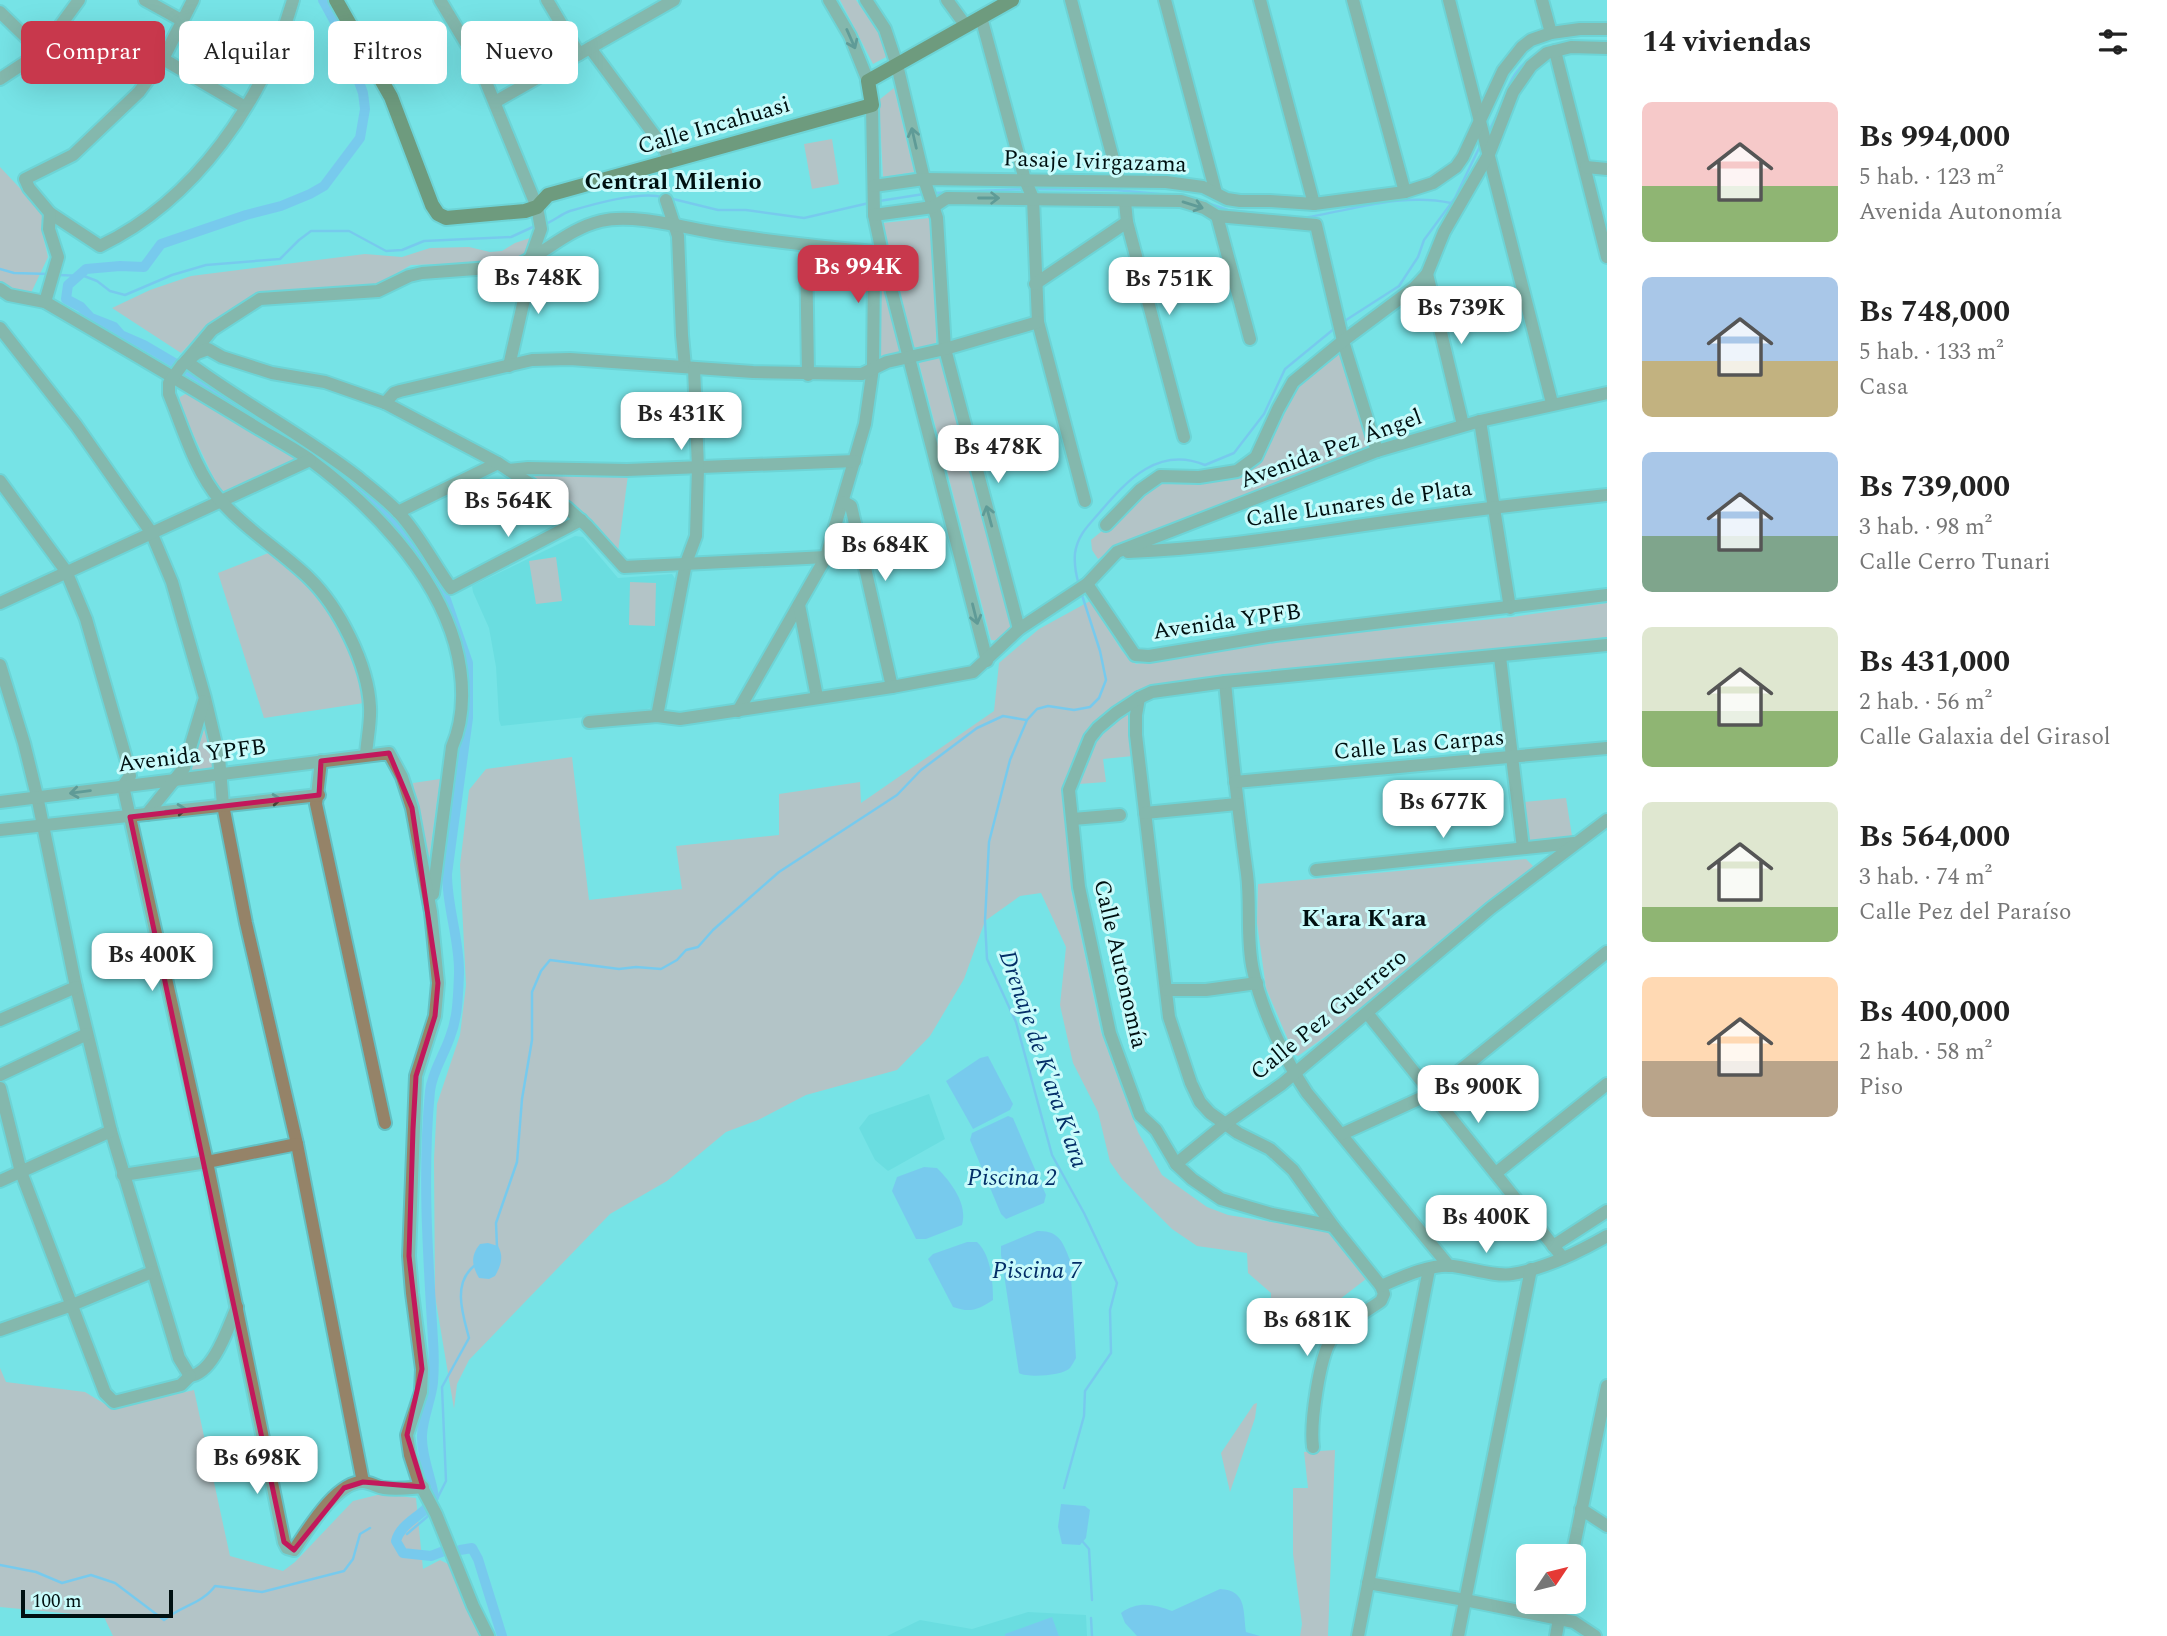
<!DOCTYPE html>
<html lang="es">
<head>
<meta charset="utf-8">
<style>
  :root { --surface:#fff; --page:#f2f2f2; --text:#222; --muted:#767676; --accent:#c8384c }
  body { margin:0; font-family:Spectral,serif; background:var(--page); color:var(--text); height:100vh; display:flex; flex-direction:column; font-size:26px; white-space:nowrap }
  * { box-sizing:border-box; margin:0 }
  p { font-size:23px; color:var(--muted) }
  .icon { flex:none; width:38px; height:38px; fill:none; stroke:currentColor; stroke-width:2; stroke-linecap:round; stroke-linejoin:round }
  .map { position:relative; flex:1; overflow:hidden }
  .panel { display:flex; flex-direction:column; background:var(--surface); width:560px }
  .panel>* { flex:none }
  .banner { position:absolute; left:21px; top:21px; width:665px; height:63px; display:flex; gap:14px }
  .needle { width:46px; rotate:55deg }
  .tools { position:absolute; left:1516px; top:1544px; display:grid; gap:14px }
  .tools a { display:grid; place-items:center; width:70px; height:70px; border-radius:10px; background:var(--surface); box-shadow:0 7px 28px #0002; font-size:35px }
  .scale { position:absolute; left:21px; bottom:18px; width:152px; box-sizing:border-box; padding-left:7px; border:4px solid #001011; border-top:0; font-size:19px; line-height:24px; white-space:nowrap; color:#001011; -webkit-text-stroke:5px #c9fbfb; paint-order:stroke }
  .price { position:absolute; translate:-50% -60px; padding:0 16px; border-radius:14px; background:#fff; color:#222; font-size:23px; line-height:46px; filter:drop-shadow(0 2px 4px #0008) }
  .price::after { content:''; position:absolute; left:50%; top:42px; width:21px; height:16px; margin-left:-10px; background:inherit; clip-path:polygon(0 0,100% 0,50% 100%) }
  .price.on { background:var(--accent); color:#fff }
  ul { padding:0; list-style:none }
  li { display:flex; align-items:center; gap:21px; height:175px; padding:0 35px }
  li span { display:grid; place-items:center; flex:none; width:196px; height:140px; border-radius:10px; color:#555 }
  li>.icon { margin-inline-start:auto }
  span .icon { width:84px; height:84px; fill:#fffc; stroke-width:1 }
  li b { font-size:30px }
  h2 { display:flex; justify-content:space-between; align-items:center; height:84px; padding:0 35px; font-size:30px }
  .chip { padding:0 24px; border-radius:10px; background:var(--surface); box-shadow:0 7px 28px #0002; font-size:24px; line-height:63px }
  .chip.on { background:var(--accent); color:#fff }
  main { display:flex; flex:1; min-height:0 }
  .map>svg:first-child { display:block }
</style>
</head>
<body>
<main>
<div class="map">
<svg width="1607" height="1636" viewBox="0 0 1607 1636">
  <rect width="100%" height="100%" fill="#76e3e6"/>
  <g fill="#5bd6da">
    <polygon points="575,536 583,537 618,578 672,574 676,580 654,706 642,711 501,726 499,720 496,667 489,628 473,592 472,586"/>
    <polygon points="929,1094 945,1139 888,1171 875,1160 859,1128 869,1115"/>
    <polygon points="1028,1612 1086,1615 1087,1636 887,1636 920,1620 972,1629"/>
  </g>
  <g fill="#fc9ea2">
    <polygon points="840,0 856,0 881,37 886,57 873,64"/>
    <polygon points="894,88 914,172 883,177 879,100"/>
    <polygon points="832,139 839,184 812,189 804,144"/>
    <polygon points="0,167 46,216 42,232 48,257 31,293 9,289 0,281"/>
    <polygon points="929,218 936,274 936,346 920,350 913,346 883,223"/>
    <polygon points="530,238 527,252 520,258 504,262 411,265 378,284 258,293 209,324 181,353 112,308 150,290 191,276 365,254 402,257 430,248 469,247 490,252 502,251 515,243"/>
    <polygon points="880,269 900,353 877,359"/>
    <polygon points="1338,351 1369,449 1118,546 1098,559 1092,550 1091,540 1163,481 1215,481 1239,475 1296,385"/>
    <polygon points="940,357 1013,632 1002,641 991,640 919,363"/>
    <polygon points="189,392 297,456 298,461 226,494 221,494 179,404 180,397"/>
    <polygon points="532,475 628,475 618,552 598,526 581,511"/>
    <path d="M271 552C319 595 359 635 364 703L264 718 218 573Z"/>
    <polygon points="556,557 562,601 536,604 529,561"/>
    <polygon points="630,582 656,583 655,626 629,625"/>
    <polygon points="1090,601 1122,651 1136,664 1273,641 1513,617 1607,603 1607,637 1493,651 1266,670 1150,686 1132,693 1120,704 1135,709 1133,756 1103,759 1106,782 1065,785 1071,889 1101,1032 1138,1132 1162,1175 1207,1207 1228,1215 1327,1231 1366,1279 1331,1306 1303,1312 1270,1327 1271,1293 1248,1273 1247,1253 1197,1246 1172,1229 1122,1179 1110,1162 1098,1112 1073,1063 1060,1005 1066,947 1041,893 1020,896 985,921 964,979 930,1036 897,1070 806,1095 758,1120 726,1132 667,1181 610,1214 469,1360 457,1384 454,1409 435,1296 434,1159 437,1104 460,1035 466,985 460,865 469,790 486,769 572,757 589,900 682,889 676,846 779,835 779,794 860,782 861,803 994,711 999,663 1039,629"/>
    <polygon points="205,727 216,770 189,775"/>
    <polygon points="440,779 427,874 413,783"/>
    <polygon points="1566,798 1572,836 1528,841 1524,802"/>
    <polygon points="1526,859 1533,866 1530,871 1343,1024 1298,1056 1294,1054 1266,988 1257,923 1258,884"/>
    <polygon points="0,1368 6,1382 85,1392 113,1409 194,1390 230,1556 283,1571 295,1562 353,1501 381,1494 416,1498 423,1569 440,1560 450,1565 483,1636 113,1636 104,1617 0,1607"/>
    <polygon points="1257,1403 1255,1418 1230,1492 1221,1453 1254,1404"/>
    <polygon points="1335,1450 1328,1636 1300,1636 1302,1624 1293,1554 1293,1488 1308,1488 1304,1452"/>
  </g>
  <g fill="#79acf7">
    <polygon points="988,1056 1013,1104 1010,1110 973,1129 946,1081 980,1058"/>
    <polygon points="1008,1116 1013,1118 1046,1195 1044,1203 1006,1219 1001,1214 970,1140 972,1133"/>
    <path d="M924 1167 937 1168C951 1182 968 1204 962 1225L926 1239H916L892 1191 897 1177Z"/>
    <path d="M1037 1231C1059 1230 1063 1242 1070 1260L1076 1358C1076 1358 1071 1367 1070 1368 1063 1376 1027 1378 1019 1373L1001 1255V1246Z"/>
    <path d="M967 1242H977C991 1255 993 1281 993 1300 978 1310 970 1313 953 1307L928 1259 933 1254Z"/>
    <path d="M488 1243 498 1246C504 1257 501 1265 495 1276L489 1279 479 1278C472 1266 470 1256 480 1244Z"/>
    <polygon points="1061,1504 1085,1506 1090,1510 1086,1538 1080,1545 1062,1544 1058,1527"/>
    <path d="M1220 1589C1247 1590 1243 1611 1246 1632L1260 1636H1137L1125 1623 1121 1613C1137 1601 1154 1604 1172 1611Z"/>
    <polygon points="1052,1617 1059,1636 1005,1636 1005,1634"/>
  </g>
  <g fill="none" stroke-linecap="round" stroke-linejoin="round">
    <g stroke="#79acf7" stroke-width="2.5">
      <polyline points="1548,47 1569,42"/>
      <path d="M1488 132C1509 98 1502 74 1542 50"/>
      <polyline points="1032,189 1116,190 1169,195"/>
      <polyline points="934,193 1026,189"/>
      <polyline points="1186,196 1228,210 1282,216"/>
      <polyline points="669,198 718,210 746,210 804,218 869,203"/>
      <polyline points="879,201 924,194"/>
      <path d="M1302 218C1350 211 1402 192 1451 203"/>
      <path d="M545 224C554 221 561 214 570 211 594 204 639 191 663 197"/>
      <polyline points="0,269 14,273 49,274"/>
      <polyline points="59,275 84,276 97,281 110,291 125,295 172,275 206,265 280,259 299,240 311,231 349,231 386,251 402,250 424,241 511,237 535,226"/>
      <polyline points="1343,322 1399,286 1418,257 1424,240 1455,198 1481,144"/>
      <path d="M1079 585C1076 575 1074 564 1075 553 1078 534 1089 525 1100 512 1128 479 1159 446 1205 465L1234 453 1264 414 1285 369 1335 328"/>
      <polyline points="497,1247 496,1223 517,1162 522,1099 532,1040 532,992 541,971 550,960 619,969 636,967 661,969 677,960 686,950 698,947 713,930 779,872 897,795 921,770 977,728 1003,716 1026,720"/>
      <polyline points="1064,1488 1084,1416 1085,1391 1111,1353 1110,1310 1117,1283 1084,1213 1052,1155 1016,1022 987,959 985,921 989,842 1010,760 1027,720 1037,709 1048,706 1074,710 1090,707 1099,698 1106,680 1100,651 1081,592"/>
      <path d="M435 1503 446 1481 442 1387 469 1338C463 1315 452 1284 474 1266"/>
      <polyline points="407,1534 427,1517 430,1512"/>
      <polyline points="1083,1542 1089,1549 1092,1600"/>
      <path d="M0 1565 36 1572 62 1583 91 1575 115 1583 164 1620C180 1606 202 1604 215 1586L262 1592 344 1571 353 1559 360 1534 370 1528"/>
      <polyline points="1091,1618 1092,1636"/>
    </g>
    <g stroke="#79acf7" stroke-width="10">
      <polyline points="286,434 250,415 200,378 144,345 121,335 114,327 91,318 81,307 66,299 68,285 86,269 120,266 144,267 161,244 246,215 281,206 310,194 324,186 360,138 365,109 363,93 342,35 323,0"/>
      <path d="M311 451 388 514 410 539 444 594 468 663V718L447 874C447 908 460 941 459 974 458 995 458 1017 450 1037 444 1055 432 1072 430 1091 422 1174 428 1257 433 1340 434 1354 434 1369 433 1383 431 1400 423 1417 422 1435 421 1456 431 1476 434 1497 426 1516 401 1521 396 1541L403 1553 431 1556 444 1551"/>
      <polyline points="460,1550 472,1548 478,1559 502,1636"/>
    </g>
    <g stroke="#63c1c4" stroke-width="16">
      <g id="minor">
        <polyline points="145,0 183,21"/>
        <polyline points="440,0 479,65 537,207 541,229 530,260 528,282 509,366"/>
        <polyline points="547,0 579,54"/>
        <polyline points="829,0 850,36 868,81"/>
        <polyline points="866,0 885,29 897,65 924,179 937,218 945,349 1019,629"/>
        <polyline points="947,0 966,26"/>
        <polyline points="1071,0 1119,181"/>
        <polyline points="1165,0 1216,193"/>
        <polyline points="1260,0 1314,204"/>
        <polyline points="1353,0 1405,192"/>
        <polyline points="1449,0 1552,403"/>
        <polyline points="1542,0 1551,33"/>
        <polyline points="0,12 41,52"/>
        <polyline points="981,17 1025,180 1033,198 1038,322 1085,501"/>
        <polyline points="590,48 664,148 670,162"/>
        <polyline points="1555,51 1607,257"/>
        <polyline points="163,59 245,107"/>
        <polyline points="0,79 41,52 79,0"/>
        <polyline points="495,102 674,0"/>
        <polyline points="872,105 874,215 882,253 987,661"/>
        <polyline points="1586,167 1607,169"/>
        <polyline points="874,186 924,179 1166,182 1203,187 1227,199 1240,201 1270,201 1314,204 1405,192 1433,183 1456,167 1463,157 1503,71 1522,47 1531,40 1551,33 1580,29 1607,29"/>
        <polyline points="666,200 678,236 682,335 685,367"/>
        <polyline points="1125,202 1127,222 1184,437"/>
        <path d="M50 213 100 246C196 200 264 100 293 0"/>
        <polyline points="874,215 933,207 947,198 1181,201 1204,208 1217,216 1316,225 1343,341 1377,451"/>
        <polyline points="1217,216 1250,339"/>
        <polyline points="806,245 808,375"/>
        <polyline points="1427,274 1463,425"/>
        <polyline points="1035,284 1127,222"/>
        <path d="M0 289 9 295 45 302C117 344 189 386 259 429 276 439 293 448 309 459 370 504 434 570 455 644 464 677 466 715 452 747L433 894"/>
        <polyline points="45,302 58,257 49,229 50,213 29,188 25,179 73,155 139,92 163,59 193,0"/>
        <polyline points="0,328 76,425 151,532 172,582 205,698 219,757 223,805 246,923 297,1144 363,1482"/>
        <path d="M186 361 212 330 260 299 378 291 409 276 422 273 516 266C546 253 568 229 601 221 633 213 685 228 717 233 772 242 827 247 882 253L874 267 873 368 865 424 826 557 738 711"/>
        <path d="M186 361C242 403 304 435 359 478 372 489 387 500 399 513 420 536 433 563 451 588L581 520"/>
        <polyline points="385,403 394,393 400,391 532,360 570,359 753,372 862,374 887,362 945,349 1038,322"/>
        <polyline points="1480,421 1510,608"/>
        <polyline points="509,470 528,468 627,470 855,461"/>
        <path d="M0 481 66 571 86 619 127 762 130 776 123 786 207 1162 284 1542 287 1548 294 1550C307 1531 336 1481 363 1482 370 1482 377 1487 384 1488 397 1490 410 1488 423 1487"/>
        <polyline points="844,502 851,506 892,687"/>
        <polyline points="398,512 498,463"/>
        <polyline points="1106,525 1140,490 1160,476 1199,477 1237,471 1256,457 1278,409 1293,382 1343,341 1414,288 1427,274 1444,232 1489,154 1513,92 1531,66 1547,53 1571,47 1607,48"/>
        <path d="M1128 552C1212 549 1295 535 1378 523 1454 512 1530 503 1607 495"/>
        <polyline points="1087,584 1135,655 1149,656 1275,635 1607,595"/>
        <polyline points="0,603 310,460"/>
        <polyline points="799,605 817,697"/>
        <polyline points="1500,657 1523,848"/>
        <path d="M0 665 24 743 37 796 76 987 111 1131 179 1358 190 1376C214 1373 228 1327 237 1307"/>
        <path d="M1225 682C1231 746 1238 810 1247 874 1251 905 1246 940 1253 970 1261 1009 1285 1060 1307 1093L1449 1266"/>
        <path d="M1139 698 1136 715V735L1169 1017 1191 1083 1200 1102 1210 1113 1238 1133 1270 1149 1293 1170 1333 1226 1381 1286 1384 1294 1381 1301C1366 1312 1343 1323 1332 1338 1319 1357 1310 1424 1313 1447"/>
        <polyline points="657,716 686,563 696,536 698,468 694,368"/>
        <polyline points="589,722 657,716 680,719 892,687 973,672 1019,629 1087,584 1117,552 1377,451 1480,421 1607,393"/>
        <path d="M366 755C367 739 371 722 370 707 368 664 339 607 309 578 281 551 245 529 220 500 195 471 183 428 169 394V383L182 365 197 353 208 349 222 357 272 373 325 382 385 403 498 463 567 508 587 526 624 567 826 557"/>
        <polyline points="321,761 316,804 385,1123"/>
        <polyline points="1235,782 1607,748"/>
        <polyline points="0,802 389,753 402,777 412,808 431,912 438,983 435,1016 416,1076 409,1256 412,1293 422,1369 421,1392 407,1435 410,1455 418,1480 436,1514 473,1606 488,1636"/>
        <polyline points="1145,813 1237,804"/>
        <polyline points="147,814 184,768 204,701"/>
        <polyline points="1073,819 1120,815"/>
        <polyline points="0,830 319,795"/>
        <polyline points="1316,870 1574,843"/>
        <polyline points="1167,990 1206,990 1257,983"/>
        <polyline points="1367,1013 1563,1258"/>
        <polyline points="0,1020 76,987"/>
        <polyline points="0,1075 87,1034"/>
        <polyline points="0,1088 21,1172 105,1393 114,1402 181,1385 190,1376"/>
        <polyline points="1342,1134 1432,1093 1607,952"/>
        <polyline points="1176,1164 1225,1124 1282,1084 1491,908 1607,820"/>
        <polyline points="1496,1173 1607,1084"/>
        <polyline points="123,1175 207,1162 297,1144"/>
        <polyline points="0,1181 111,1131"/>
        <polyline points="1333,1226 1272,1214 1221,1199 1192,1179 1176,1164 1156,1130 1140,1115 1110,1033 1079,887 1069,790 1090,738 1098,728 1116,713 1139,698 1152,692 1225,682 1607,645"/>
        <polyline points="1553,1246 1607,1211"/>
        <path d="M1381 1286C1402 1277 1429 1264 1453 1266 1470 1268 1496 1277 1512 1274 1545 1269 1579 1252 1607 1236"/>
        <polyline points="0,1330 72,1305 152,1272"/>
        <polyline points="1581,1509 1607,1526"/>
        <polyline points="1572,1556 1607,1386"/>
        <polyline points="1368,1583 1465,1600 1574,1622 1595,1636"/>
        <polyline points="1358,1636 1429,1269"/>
        <polyline points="1458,1636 1531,1269"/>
        <polyline points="1556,1636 1562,1601"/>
      </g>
    </g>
    <g stroke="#63c1c4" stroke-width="18">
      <polyline id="major" points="336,0 391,97 432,205 438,214 446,218 525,211 537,207 548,195 872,105 868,81 1012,0"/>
    </g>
    <use href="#minor" stroke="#958368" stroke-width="12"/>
    <use href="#major" stroke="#644401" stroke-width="14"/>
  </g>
  <defs><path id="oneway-shaft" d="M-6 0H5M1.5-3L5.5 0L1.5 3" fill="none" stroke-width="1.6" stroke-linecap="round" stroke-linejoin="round" transform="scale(1.75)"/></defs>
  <g stroke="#434438">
    <use href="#oneway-shaft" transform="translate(851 39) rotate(66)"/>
    <use href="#oneway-shaft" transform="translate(914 138) rotate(-103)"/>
    <use href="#oneway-shaft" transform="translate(989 198)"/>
    <use href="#oneway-shaft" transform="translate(1193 205) rotate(17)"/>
    <use href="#oneway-shaft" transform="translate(989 516) rotate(-105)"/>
    <use href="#oneway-shaft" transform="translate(975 614) rotate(76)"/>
    <use href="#oneway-shaft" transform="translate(80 792) rotate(173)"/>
    <use href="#oneway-shaft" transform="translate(271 800) rotate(-6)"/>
    <use href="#oneway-shaft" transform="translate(176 810) rotate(-6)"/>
  </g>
  <path d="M0 0H1607V1636H0ZM389 753 412 808 438 983 435 1016 416 1076 413 1129 409 1256 422 1369 407 1435 423 1487 363 1482 344 1488 294 1550 284 1542 130 817 319 795 321 761Z" fill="#76e3e6" fill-opacity=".55" fill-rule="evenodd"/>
  <path fill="none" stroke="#c2185b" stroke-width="5" stroke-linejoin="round" d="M389 753 412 808 438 983 435 1016 416 1076 413 1129 409 1256 422 1369 407 1435 423 1487 363 1482 344 1488 294 1550 284 1542 130 817 319 795 321 761Z"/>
  <g text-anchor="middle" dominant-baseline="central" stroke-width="6" stroke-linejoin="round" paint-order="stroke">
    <g font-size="23" fill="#001011" stroke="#c9fbfb">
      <text transform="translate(714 126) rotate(-16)">Calle Incahuasi</text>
      <text transform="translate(1095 162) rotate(2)">Pasaje Ivirgazama</text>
      <text transform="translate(1331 449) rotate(-20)">Avenida Pez Ángel</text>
      <text transform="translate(1359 504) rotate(-8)">Calle Lunares de Plata</text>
      <text transform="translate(1227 622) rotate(-8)">Avenida YPFB</text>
      <text transform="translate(1419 745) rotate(-5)">Calle Las Carpas</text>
      <text transform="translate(192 756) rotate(-7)">Avenida YPFB</text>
      <text transform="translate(1120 964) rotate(77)">Calle Autonomía</text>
      <text transform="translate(1329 1015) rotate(-39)">Calle Pez Guerrero</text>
    </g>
    <g font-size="24" font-weight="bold" fill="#001011" stroke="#c9fbfb">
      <text x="673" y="182">Central Milenio</text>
      <text x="1364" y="919">K'ara K'ara</text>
    </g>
    <g font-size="24" font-style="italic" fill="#032e67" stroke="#c9fbfb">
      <text transform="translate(1043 1059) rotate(71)">Drenaje de K'ara K'ara</text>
      <text x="1012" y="1178">Piscina 2</text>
      <text x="1037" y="1271">Piscina 7</text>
    </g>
  </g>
</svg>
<div class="tools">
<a><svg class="needle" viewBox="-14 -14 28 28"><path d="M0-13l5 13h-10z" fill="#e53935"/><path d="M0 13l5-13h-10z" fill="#767676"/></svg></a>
</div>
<div class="scale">100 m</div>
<b class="price on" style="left:858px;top:305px">Bs 994K</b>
<b class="price" style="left:538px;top:316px">Bs 748K</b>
<b class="price" style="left:1169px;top:317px">Bs 751K</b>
<b class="price" style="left:1461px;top:346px">Bs 739K</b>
<b class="price" style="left:681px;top:452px">Bs 431K</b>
<b class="price" style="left:998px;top:485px">Bs 478K</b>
<b class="price" style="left:508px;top:539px">Bs 564K</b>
<b class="price" style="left:885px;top:583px">Bs 684K</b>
<b class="price" style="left:1443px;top:840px">Bs 677K</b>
<b class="price" style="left:152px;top:993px">Bs 400K</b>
<b class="price" style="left:1478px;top:1125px">Bs 900K</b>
<b class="price" style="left:1486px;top:1255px">Bs 400K</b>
<b class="price" style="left:1307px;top:1358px">Bs 681K</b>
<b class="price" style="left:257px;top:1496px">Bs 698K</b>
<div class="banner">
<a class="chip on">Comprar</a>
<a class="chip">Alquilar</a>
<a class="chip">Filtros</a>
<a class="chip">Nuevo</a>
</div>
</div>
<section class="panel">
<h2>14 viviendas<svg class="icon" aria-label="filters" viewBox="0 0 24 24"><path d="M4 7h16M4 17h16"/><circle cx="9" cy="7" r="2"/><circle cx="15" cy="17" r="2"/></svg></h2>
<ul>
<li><span style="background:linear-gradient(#f6c9c9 60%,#8fb573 0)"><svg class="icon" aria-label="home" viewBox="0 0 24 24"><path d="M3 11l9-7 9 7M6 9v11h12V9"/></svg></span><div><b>Bs 994,000</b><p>5 hab. · 123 m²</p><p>Avenida Autonomía</p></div></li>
<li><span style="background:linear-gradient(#a9c7e8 60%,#c2b280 0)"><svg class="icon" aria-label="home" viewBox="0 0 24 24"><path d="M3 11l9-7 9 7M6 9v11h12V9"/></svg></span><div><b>Bs 748,000</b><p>5 hab. · 133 m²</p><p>Casa</p></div></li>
<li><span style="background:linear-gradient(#a9c7e8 60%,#7fa58c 0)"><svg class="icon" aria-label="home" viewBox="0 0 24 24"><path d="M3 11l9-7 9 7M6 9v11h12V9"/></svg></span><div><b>Bs 739,000</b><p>3 hab. · 98 m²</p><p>Calle Cerro Tunari</p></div></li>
<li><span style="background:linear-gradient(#dfe7d0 60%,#8fb573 0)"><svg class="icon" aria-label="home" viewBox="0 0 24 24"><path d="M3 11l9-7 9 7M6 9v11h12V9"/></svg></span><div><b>Bs 431,000</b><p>2 hab. · 56 m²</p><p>Calle Galaxia del Girasol</p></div></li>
<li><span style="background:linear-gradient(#dfe7d0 75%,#8fb573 0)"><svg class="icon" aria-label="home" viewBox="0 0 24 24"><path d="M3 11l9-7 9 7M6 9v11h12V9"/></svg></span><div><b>Bs 564,000</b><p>3 hab. · 74 m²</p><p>Calle Pez del Paraíso</p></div></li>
<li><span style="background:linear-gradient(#ffd9b3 60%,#b9a48a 0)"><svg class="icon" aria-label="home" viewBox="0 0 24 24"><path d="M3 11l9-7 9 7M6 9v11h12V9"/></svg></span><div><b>Bs 400,000</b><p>2 hab. · 58 m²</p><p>Piso</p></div></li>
</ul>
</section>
</main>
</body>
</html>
